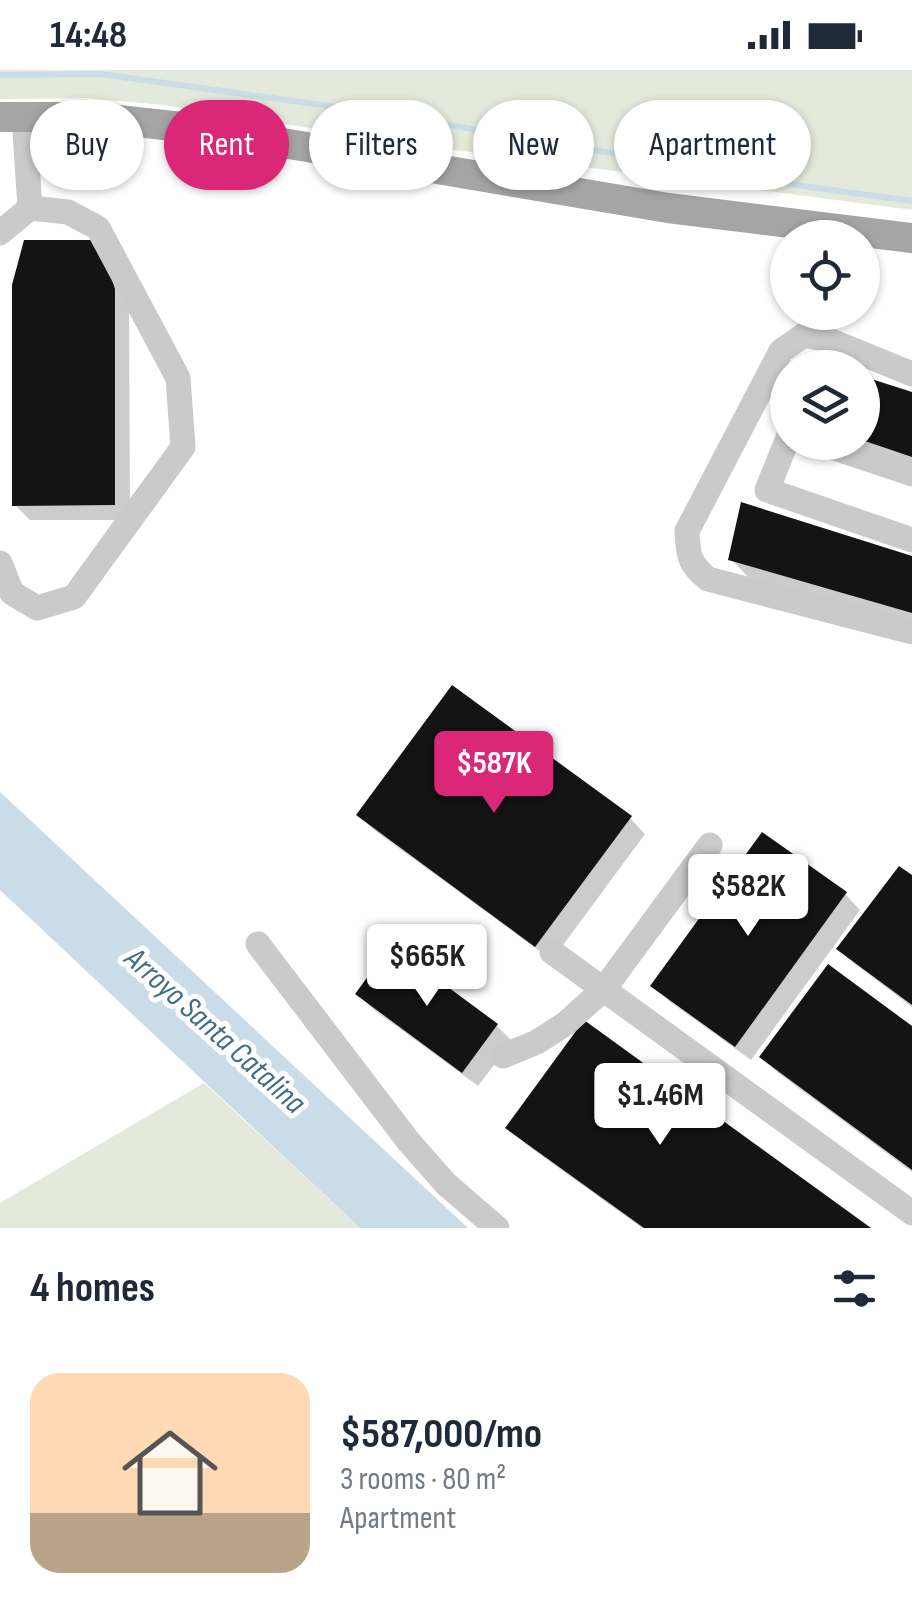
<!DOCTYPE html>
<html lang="en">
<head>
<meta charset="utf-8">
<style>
  :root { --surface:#fff; --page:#f2f2f3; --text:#1f2937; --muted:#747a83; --accent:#db2777 }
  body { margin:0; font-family:"Sofia Sans Condensed",sans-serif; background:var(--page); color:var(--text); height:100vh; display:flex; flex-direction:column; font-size:38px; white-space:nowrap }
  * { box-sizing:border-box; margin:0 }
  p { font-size:32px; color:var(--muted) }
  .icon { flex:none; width:55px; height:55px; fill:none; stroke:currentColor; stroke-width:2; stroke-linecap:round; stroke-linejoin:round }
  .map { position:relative; height:1158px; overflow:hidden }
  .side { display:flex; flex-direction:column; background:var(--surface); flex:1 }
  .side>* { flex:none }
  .banner { position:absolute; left:30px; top:30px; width:852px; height:90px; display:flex; gap:20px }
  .tools { position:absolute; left:770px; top:150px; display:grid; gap:20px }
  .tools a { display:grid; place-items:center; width:110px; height:110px; border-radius:50%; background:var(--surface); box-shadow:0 2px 8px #0004; font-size:50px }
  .price { position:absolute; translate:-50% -85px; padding:0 22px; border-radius:10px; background:#fff; color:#222; font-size:32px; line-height:65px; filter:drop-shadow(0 2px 5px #0008) }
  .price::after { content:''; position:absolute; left:50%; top:60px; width:30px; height:22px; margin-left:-15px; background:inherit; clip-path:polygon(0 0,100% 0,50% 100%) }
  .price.selected { background:var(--accent); color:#fff }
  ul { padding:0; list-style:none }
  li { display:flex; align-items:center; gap:30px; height:250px; padding:0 30px }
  li span { display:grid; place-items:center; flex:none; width:280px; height:200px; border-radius:30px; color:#555 }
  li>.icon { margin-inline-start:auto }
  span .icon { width:120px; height:120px; fill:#fffc; stroke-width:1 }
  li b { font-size:42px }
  h2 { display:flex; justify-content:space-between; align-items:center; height:120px; padding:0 30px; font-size:42px }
  .chip { padding:0 35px; border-radius:45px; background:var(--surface); box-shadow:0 2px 8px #0004; font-size:35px; line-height:90px }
  .chip.selected { background:var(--accent); color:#fff }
  .status { display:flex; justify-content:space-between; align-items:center; height:70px; padding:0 50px; background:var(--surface); direction:ltr }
  .status svg { height:28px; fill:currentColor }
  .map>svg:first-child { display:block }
</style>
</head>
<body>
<div class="status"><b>14:48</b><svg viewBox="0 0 49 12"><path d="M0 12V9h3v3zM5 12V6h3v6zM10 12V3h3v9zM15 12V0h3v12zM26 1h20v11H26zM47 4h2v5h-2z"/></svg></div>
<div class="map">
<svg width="912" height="1158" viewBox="0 0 912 1158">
  <rect width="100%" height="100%" fill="#fff"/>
  <g fill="#e3e9db">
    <polygon points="0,0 912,0 912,140 425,76 164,35 86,28 0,29"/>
    <polygon points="204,1013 360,1158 0,1158 0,1133"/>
  </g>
  <polygon fill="#c9dce8" points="0,722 468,1158 360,1158 0,820"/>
  <g fill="#0003">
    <polygon points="99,172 129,236 130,450 30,450 15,435"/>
    <polygon points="862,309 912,325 912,398 837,372 862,372"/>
    <polygon points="731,489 912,489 912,556 751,510"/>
    <polygon points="359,745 630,748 645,764 552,890 374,760"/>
    <polygon points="912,809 912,937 855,894 840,879"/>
    <polygon points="845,824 860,840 751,990 669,931 654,915"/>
    <polygon points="358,924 497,956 512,971 478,1016 373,939"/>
    <polygon points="585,953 867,1158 642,1158 524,1073 509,1057"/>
    <polygon points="912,959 912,1102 777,1002 762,987"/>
  </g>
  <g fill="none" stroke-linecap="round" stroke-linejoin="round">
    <polyline stroke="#c9dce8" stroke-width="6" points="0,5 101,4 379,43 803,116 912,131"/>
  </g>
  <g fill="#141414">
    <polygon points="24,170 100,170 115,219 115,435 12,436 12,215"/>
    <polygon points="862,306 912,322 912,387 862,370"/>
    <polygon points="741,432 912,486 912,543 728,490"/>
    <polygon points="452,615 632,746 535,877 356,745"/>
    <polygon points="762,762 847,822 735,977 650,916"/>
    <polygon points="899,796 912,805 912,935 836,879"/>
    <polygon points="391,875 498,954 462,1003 355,924"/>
    <polygon points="828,894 912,956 912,1100 759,987"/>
    <polygon points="584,950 871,1158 644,1158 505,1058"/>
  </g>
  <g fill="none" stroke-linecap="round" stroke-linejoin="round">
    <g stroke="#cacaca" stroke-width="25">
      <polyline points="24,47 30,138"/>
      <polyline points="0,163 30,138 68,142 98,158 178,308 183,377 74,527 37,538 12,523 0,493"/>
      <path d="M912 304 829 270 804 265 781 281 687 461C688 485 689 494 708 509L912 562"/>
      <polyline points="788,368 767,420 912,470"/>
      <polyline points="816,372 912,404"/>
      <polyline points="258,874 409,1072 446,1114 497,1158"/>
      <polyline points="552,882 912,1143"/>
      <polyline points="503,986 537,972 565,954 604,919 710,775"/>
    </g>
    <polyline stroke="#a5a5a5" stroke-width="30" points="0,47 91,47 200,59 668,138 912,168"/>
  </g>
  <g text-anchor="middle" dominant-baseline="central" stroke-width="10" stroke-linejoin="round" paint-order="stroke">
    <g font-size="32" font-style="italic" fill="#426c88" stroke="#fff">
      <text transform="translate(215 961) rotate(42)">Arroyo Santa Catalina</text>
    </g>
  </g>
</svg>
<div class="tools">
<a><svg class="icon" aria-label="locate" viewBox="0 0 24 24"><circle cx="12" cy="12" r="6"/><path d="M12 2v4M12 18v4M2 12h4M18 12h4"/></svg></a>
<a><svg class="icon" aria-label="layers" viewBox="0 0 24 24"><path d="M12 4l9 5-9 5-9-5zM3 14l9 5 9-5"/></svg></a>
</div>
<b class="price selected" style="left:494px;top:746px">$587K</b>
<b class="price" style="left:748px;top:869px">$582K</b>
<b class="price" style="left:427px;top:939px">$665K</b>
<b class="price" style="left:660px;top:1078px">$1.46M</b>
<div class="banner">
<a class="chip">Buy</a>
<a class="chip selected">Rent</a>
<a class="chip">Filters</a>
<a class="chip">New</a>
<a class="chip">Apartment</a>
</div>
</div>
<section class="side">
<h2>4 homes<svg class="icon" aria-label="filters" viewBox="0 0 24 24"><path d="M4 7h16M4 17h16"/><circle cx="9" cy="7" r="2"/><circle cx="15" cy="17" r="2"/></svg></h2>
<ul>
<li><span style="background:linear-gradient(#ffd9b3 70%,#b9a48a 0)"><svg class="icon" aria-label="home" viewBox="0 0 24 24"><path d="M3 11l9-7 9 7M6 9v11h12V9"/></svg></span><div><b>$587,000/mo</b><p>3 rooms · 80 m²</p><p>Apartment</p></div></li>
</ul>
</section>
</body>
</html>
